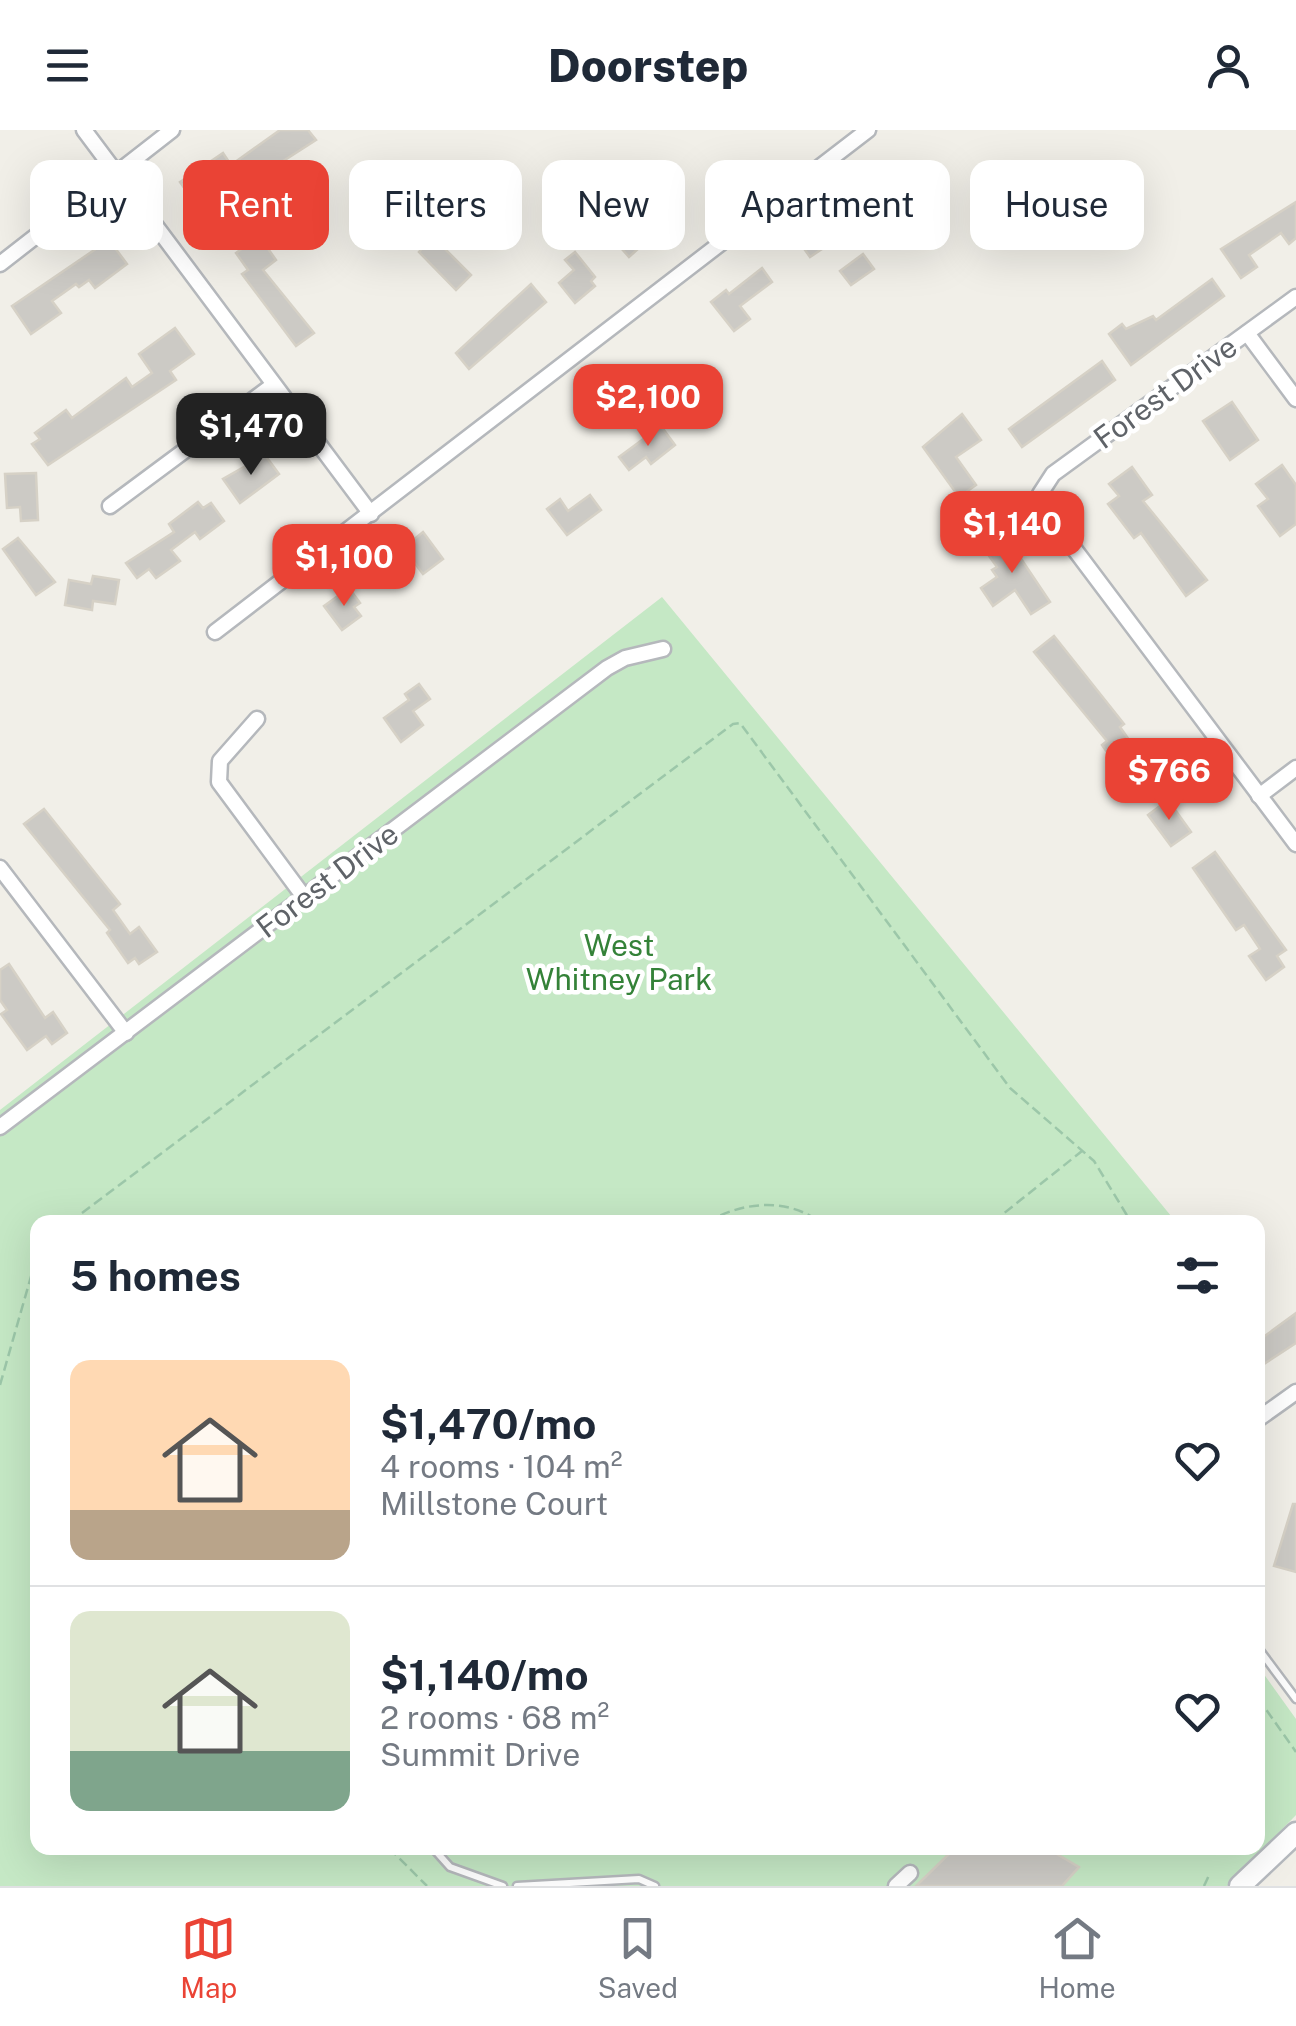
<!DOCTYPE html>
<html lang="en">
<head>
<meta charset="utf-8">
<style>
  :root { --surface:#fff; --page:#f6f6f7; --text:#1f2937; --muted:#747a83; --line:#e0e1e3; --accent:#ea4335 }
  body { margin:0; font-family:"Public Sans",sans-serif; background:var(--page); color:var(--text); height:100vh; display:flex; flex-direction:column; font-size:38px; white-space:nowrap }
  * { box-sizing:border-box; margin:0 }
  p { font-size:32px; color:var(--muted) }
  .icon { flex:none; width:55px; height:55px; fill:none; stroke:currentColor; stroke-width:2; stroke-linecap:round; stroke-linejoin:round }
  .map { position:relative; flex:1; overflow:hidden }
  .panel { position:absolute; left:30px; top:1085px; width:1235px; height:640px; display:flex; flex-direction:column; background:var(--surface); border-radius:20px; box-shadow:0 10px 40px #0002 }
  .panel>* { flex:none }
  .hud { position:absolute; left:30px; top:30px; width:1238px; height:90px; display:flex; gap:20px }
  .price { position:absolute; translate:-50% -85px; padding:0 22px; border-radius:20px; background:var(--accent); color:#fff; font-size:32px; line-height:65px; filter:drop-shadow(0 2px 5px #0008) }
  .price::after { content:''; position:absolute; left:50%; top:60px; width:30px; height:22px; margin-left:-15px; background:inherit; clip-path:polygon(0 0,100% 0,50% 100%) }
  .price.on { background:#222; color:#fff }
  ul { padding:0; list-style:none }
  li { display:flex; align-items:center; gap:30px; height:250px; padding:0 40px }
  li+li { border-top:2px solid var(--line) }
  li span { display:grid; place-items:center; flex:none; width:280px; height:200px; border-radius:20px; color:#555 }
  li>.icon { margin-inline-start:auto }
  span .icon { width:120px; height:120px; fill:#fffc; stroke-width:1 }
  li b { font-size:42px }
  h2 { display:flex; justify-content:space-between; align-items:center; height:120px; padding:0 40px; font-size:42px }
  .chip { padding:0 35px; border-radius:20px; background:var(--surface); box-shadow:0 10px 40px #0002; font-size:35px; line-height:90px }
  .chip.on { background:var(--accent); color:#fff }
  header { display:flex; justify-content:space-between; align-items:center; height:130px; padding:0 40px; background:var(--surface); font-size:45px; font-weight:800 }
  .tabs { display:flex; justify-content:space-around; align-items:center; height:140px; border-top:2px solid var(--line); background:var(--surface); font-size:28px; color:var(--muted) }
  .tabs a { display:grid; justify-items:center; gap:5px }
  .tabs .on { color:var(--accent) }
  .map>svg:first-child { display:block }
</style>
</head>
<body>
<header><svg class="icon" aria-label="menu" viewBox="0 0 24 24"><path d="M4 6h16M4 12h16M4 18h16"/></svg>Doorstep<svg class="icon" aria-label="person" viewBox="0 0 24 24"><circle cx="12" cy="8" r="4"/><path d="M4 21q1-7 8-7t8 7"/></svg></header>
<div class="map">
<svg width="1296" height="1756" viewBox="0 0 1296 1756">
  <rect width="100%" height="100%" fill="#f1efe8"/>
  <polygon fill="#c5e8c5" points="662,467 1176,1092 38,1092 38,1718 1258,1718 1258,1536 1296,1589 1296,1685 1227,1756 0,1756 0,980"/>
  <g fill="#cccac5" stroke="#d6d1c6" stroke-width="2.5">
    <polygon points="280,0 308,0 316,10 202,83 180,52 223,23 231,35"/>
    <polygon points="1296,72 1296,108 1289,114 1281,103 1249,125 1257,137 1241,148 1221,119"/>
    <polygon points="644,82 660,99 629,127 614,110"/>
    <polygon points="813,83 834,111 810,127 790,99"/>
    <polygon points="259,106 276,130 263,140 314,203 296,216 242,144 248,140 236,123"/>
    <polygon points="433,107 471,145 456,160 419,122"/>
    <polygon points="109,110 127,134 95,158 89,150 79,157 76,154 52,171 61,183 31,204 12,176"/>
    <polygon points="575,122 595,147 591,151 595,156 575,173 559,153 574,140 565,130"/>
    <polygon points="863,124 874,139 851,155 840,141"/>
    <polygon points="762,138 772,152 740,176 750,189 734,201 711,172 726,160 729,164"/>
    <polygon points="1212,149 1224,166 1131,235 1109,204 1122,194 1126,199 1153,186 1156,190"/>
    <polygon points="531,154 546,172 469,239 456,223"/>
    <polygon points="175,198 194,224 170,241 176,250 48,335 32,314 40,309 35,303 66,280 72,288 126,248 132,257 152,243 139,224"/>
    <polygon points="1102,231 1115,250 1022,317 1009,299"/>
    <polygon points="1232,272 1258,310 1230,330 1203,291"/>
    <polygon points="962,284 981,310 956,327 976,355 959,367 923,317"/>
    <polygon points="661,296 675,315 651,334 646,327 629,340 619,327"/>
    <polygon points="265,325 279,344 240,373 223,349"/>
    <polygon points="1282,335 1296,355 1296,394 1280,406 1258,376 1268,369 1256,354"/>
    <polygon points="1132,337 1152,365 1143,371 1207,450 1186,466 1141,403 1134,408 1108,374 1119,366 1109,354"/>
    <polygon points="36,343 38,390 21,391 20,377 7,378 5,344"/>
    <polygon points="590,365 601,380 567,405 547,379 560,369 568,381"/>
    <polygon points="198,372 203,378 211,373 224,391 200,409 195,402 171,420 180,431 156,448 149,439 137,448 126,433 174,402 169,394"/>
    <polygon points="423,402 443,429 423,444 414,432 394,447 384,434"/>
    <polygon points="1003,402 1050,472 1031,484 1015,460 993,476 981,458 997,447 992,440 997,437 982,416"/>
    <polygon points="18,408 55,452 36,465 3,419"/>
    <polygon points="93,446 119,450 115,474 93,471 92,480 65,475 69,450 91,454"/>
    <polygon points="349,458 360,473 354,477 361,486 342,500 324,476"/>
    <polygon points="1054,506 1124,594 1120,597 1141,627 1121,642 1102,615 1107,611 1034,522"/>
    <polygon points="419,554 430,569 413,581 423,595 401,612 384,588 409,570 405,564"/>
    <polygon points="1168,670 1191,702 1171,716 1148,685"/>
    <polygon points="44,679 120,774 113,780 130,804 139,797 157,822 139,834 135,828 128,833 107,803 110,800 24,694"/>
    <polygon points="1215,722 1286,820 1277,826 1284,837 1266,850 1249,826 1260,819 1244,795 1236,800 1193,738"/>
    <polygon points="9,834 45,888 53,882 67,903 52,914 46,906 27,920 1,884 7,880 0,870 0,840"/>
    <polygon points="1296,1183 1296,1213 1258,1238 1258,1211"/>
    <polygon points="1293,1374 1296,1374 1296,1442 1274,1436"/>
    <polygon points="955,1718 1059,1718 1055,1723 1079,1737 1062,1756 916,1756"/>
  </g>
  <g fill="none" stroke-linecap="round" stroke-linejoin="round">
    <g stroke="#b5b8bc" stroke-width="11">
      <g id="lane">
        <polyline points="1258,1518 1296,1569"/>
        <polyline points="433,1718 450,1737 503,1756"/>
        <polyline points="517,1756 639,1749 655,1756"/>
      </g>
    </g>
    <g stroke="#b5b8bc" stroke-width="19">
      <g id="street">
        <polyline points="84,0 371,384"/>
        <polyline points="0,134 172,0"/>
        <polyline points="1296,167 1053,344 1040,364 1045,380 1296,714"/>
        <polyline points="1247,203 1296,269"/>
        <polyline points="110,376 273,255"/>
        <polyline points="215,502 868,0"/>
        <polyline points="257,589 220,631 219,652 304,767"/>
        <polyline points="1259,666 1296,638"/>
        <polyline points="0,738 126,903"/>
        <polyline points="0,997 607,538 625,528 663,519"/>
        <polyline points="1258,1289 1296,1262"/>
        <polyline points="896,1756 910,1743"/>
      </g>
    </g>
    <g stroke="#b6babf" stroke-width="25">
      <polyline id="secondary" points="1240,1756 1296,1703"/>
    </g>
    <g stroke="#9cc7a9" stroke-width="2.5" stroke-dasharray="10 5" stroke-linecap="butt">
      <polyline points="70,1092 733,594 740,593 1010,958 1094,1031 1131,1092"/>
      <path d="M707 1092C742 1072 786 1067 820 1092"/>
      <polyline points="993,1092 1082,1021"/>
      <polyline points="0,1255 38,1122"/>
      <polyline points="1258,1568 1296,1622"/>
      <polyline points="389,1718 427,1756"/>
      <polyline points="1204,1756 1210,1743"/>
    </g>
    <use href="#lane" stroke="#fff" stroke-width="6"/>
    <use href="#street" stroke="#fff" stroke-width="14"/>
    <use href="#secondary" stroke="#fff" stroke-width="20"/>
  </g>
  <g text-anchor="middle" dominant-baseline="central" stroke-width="9" stroke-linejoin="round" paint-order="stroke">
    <g font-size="30" fill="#5f6368" stroke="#fff">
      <text transform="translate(1165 262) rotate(-36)">Forest Drive</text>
      <text transform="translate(327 750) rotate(-37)">Forest Drive</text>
    </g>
    <g font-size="30" fill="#348238" stroke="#fff">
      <text x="619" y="815">West<tspan x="619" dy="34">Whitney Park</tspan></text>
    </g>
  </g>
</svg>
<b class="price" style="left:648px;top:319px">$2,100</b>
<b class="price on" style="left:251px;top:348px">$1,470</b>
<b class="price" style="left:1012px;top:446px">$1,140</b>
<b class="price" style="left:344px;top:479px">$1,100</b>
<b class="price" style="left:1169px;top:693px">$766</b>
<div class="hud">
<a class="chip">Buy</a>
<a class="chip on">Rent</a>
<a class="chip">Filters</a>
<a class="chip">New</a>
<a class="chip">Apartment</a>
<a class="chip">House</a>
</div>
<section class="panel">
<h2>5 homes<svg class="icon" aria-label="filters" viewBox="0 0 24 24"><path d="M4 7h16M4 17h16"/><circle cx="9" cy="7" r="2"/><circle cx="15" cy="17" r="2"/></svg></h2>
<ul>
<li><span style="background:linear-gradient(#ffd9b3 75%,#b9a48a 0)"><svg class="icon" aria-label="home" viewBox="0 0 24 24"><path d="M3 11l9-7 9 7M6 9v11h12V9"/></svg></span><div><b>$1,470/mo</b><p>4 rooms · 104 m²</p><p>Millstone Court</p></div><svg class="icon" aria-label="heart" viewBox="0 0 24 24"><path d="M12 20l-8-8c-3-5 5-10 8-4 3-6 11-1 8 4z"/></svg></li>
<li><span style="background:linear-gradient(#dfe7d0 70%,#7fa58c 0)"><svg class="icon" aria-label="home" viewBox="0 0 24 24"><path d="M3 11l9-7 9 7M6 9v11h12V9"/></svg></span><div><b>$1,140/mo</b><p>2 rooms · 68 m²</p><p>Summit Drive</p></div><svg class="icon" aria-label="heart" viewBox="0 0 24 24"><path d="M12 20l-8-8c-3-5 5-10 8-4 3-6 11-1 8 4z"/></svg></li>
</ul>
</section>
</div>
<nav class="tabs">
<a class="on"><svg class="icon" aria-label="map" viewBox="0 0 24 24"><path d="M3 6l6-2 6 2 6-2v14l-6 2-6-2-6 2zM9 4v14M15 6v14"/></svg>Map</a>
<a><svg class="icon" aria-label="saved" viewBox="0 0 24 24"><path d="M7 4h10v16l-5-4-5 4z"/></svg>Saved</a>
<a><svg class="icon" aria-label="home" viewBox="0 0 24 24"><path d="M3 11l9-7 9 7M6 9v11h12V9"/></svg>Home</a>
</nav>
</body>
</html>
